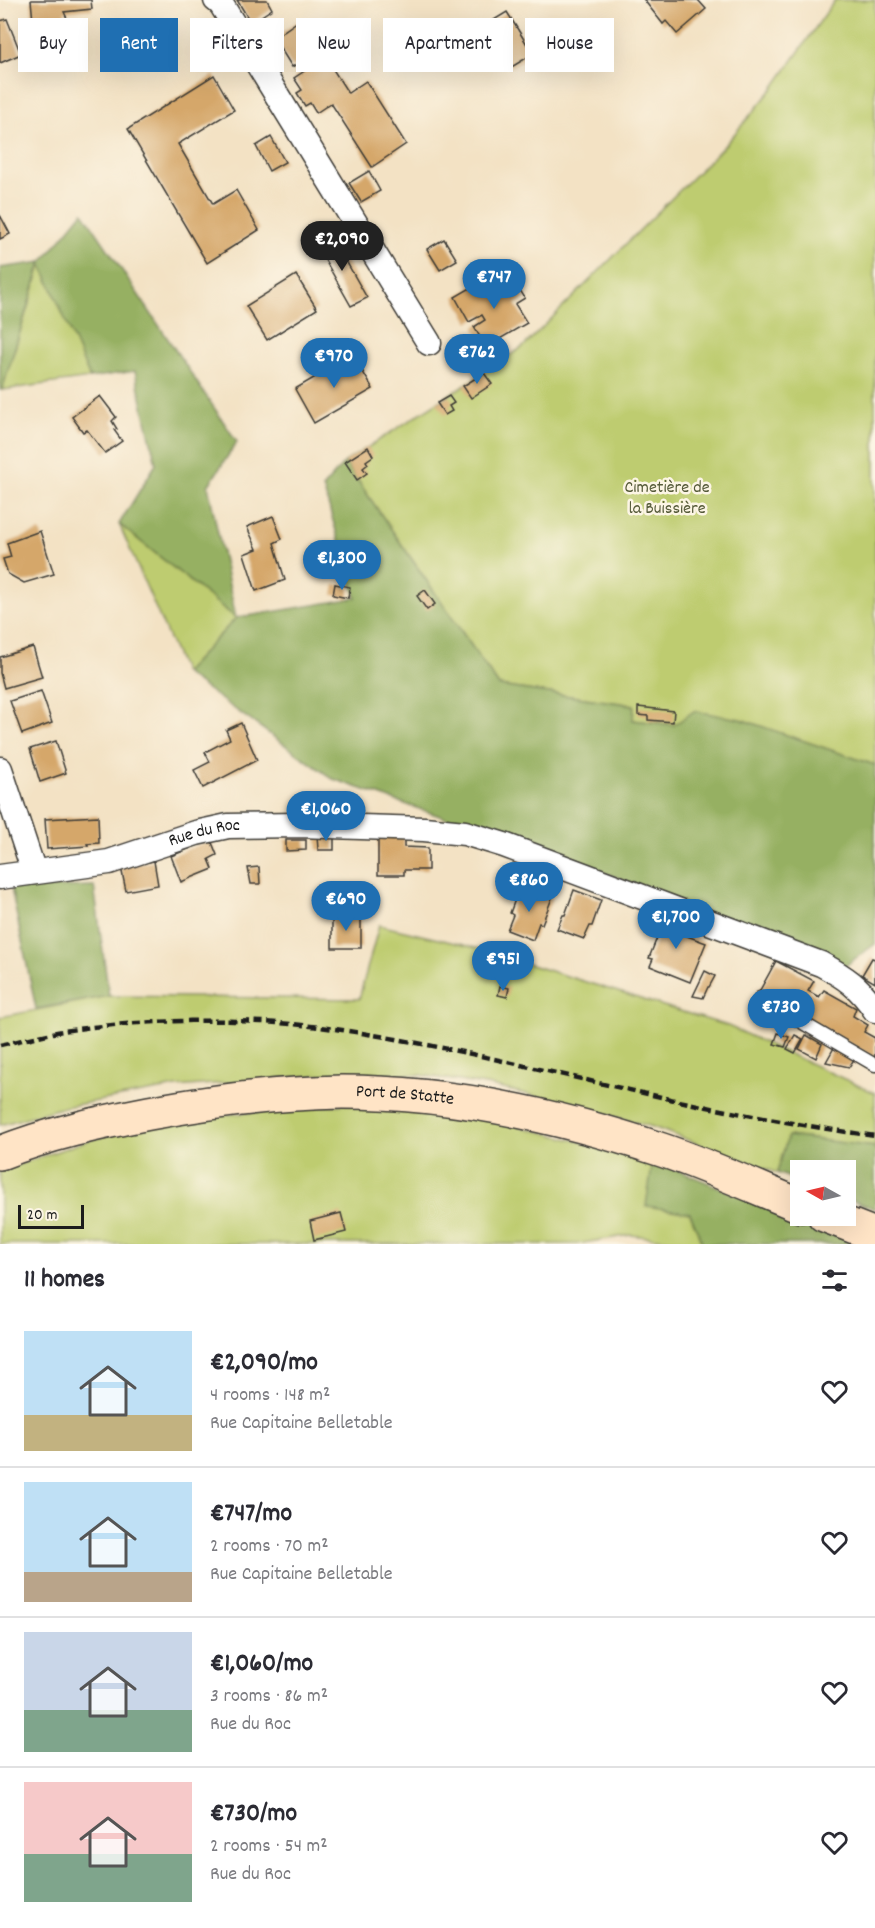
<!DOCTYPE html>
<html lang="en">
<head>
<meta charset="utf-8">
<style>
  :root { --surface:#fff; --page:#f7f7f7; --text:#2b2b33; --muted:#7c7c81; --line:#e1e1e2; --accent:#1f6fb2 }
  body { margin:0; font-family:Dekko,sans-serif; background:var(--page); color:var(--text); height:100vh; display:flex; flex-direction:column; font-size:22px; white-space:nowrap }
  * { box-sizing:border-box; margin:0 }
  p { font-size:20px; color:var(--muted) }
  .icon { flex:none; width:33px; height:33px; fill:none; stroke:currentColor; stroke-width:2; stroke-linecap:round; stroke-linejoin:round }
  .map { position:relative; height:1244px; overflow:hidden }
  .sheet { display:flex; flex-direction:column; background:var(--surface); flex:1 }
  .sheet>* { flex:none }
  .guide { position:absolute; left:18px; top:18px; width:840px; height:54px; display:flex; gap:12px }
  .needle { width:39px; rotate:278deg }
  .tools { position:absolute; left:790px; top:1160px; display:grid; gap:12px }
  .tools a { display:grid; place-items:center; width:66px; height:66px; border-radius:0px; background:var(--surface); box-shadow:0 6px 24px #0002; font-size:30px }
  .scale { position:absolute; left:18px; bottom:15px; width:66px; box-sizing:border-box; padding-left:6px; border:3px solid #1c1c1c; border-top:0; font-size:16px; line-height:21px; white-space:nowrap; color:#1c1c1c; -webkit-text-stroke:4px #fcf5e5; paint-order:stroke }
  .price { position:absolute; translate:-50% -51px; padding:0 14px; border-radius:21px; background:var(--accent); color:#fff; font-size:20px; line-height:39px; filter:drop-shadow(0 2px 3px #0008) }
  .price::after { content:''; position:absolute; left:50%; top:36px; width:18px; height:14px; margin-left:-9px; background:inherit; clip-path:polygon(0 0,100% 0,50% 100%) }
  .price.selected { background:#222; color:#fff }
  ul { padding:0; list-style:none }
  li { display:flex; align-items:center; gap:18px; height:150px; padding:0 24px }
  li+li { border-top:2px solid var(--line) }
  li span { display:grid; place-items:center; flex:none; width:168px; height:120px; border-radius:0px; color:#555 }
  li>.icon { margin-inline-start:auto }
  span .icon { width:72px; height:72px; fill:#fffc; stroke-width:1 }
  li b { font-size:26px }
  h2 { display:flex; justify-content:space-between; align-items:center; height:72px; padding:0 24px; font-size:26px }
  .chip { padding:0 21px; border-radius:0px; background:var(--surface); box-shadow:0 6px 24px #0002; font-size:21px; line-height:54px }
  .chip.selected { background:var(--accent); color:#fff }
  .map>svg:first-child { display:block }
</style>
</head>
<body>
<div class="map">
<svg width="875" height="1244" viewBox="0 0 875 1244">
  <rect width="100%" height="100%" fill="#fcf5e5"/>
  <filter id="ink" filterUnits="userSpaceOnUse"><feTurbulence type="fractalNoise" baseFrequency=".0167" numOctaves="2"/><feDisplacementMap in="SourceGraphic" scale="12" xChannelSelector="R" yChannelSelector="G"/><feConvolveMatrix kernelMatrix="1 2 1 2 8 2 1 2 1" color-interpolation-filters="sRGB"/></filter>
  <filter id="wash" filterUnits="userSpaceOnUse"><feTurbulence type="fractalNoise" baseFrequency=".008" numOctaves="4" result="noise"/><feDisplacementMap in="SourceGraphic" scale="24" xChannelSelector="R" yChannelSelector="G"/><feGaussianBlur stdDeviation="1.35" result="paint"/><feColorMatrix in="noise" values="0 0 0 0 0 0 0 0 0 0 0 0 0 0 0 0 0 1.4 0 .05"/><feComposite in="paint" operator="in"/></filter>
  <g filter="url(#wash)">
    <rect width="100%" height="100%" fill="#f3e2c4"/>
    <g fill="#becc6f" stroke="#6d7446" stroke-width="1.5">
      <polygon points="835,0 875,0 875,765 740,719 674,725 632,720 633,705 499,686 345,462 523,347 726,144 774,87"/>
      <polygon points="42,262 90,378 2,390"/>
      <polygon points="119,524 236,618 184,673"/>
      <polygon points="379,925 476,948 728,1026 875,1093 875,1147 788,1136 777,1173 653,1127 548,1099 486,1085 421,1075 344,1073 176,1087 64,1107 0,1125 0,1017 109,996 359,999"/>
      <polygon points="348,1104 462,1112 653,1160 690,1213 703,1244 631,1235 577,1244 0,1244 0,1171 86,1141 166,1120"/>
    </g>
    <g fill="#96b062" stroke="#59663f" stroke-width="1.5">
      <polygon points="83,212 237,442 208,486 236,618 356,598 323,487 345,462 499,686 634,705 633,720 674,725 694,711 740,719 875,765 875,944 845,966 613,876 333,779 184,673 236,618 119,524 156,464 135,371 90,378 41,263 2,390 0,390 0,268 42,262"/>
      <polygon points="94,886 109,996 36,1009 11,888"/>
      <polygon points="788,1136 875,1147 875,1209 846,1198 846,1170 801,1170 801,1182 777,1173"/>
      <polygon points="653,1160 857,1244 703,1244 690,1213 646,1206"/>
    </g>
    <g id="blocks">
      <g fill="#d5a76b">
        <polygon points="31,0 91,0 92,9 64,12 74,33 56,41 53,35 39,41 34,32"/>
        <polygon points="237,0 267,0 272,9 251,23"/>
        <polygon points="644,0 698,0 706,9 677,34 666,21 663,24"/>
        <polygon points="507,12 533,54 510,68 484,26"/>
        <polygon points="7,19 21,54 0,63 0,21"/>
        <polygon points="301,19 348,93 366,81 406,144 372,167 331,103 316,113 310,103 305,106 297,93 302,90 294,78 309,68 304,60 292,67 274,38"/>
        <polygon points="214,75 234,110 178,144 213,204 236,190 259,230 207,263 128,129"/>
        <polygon points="271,137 285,162 269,171 256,146"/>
        <polygon points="369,171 380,191 361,202 349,183"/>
        <polygon points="0,215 10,234 0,239"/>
        <polygon points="333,238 367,298 351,306 317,246"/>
        <polygon points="444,239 457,260 440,270 427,249"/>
        <polygon points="296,275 317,309 267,340 246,306"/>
        <polygon points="511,276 525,298 515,304 527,323 486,347 474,327 485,320 482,315 469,322 455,297 479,283 484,293"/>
        <polygon points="353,355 373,389 314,423 295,389"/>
        <polygon points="484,373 492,384 471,398 463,386"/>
        <polygon points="100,396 116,417 112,421 117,429 114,430 122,441 105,453 87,430 83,432 72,417"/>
        <polygon points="449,396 454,403 449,406 452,411 445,415 437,403"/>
        <polygon points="368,447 373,456 366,461 368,464 363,468 367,473 357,480 345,462"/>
        <polygon points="273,516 282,539 274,543 285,580 256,591 244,554 257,549 247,527"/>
        <polygon points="40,531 54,574 24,583 8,574 3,559 11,557 7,543"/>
        <polygon points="335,584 350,587 348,598 333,595"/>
        <polygon points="425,590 435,604 427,610 417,596"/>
        <polygon points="33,647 42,677 4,688 0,673 0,657"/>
        <polygon points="41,691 52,723 22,734 10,701"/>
        <polygon points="638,707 674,711 673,722 648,720 648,716 638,715"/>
        <polygon points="241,723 257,760 203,788 194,770 210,762 205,752 230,739 226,730"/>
        <polygon points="56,741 66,773 40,782 30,749"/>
        <polygon points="98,816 99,843 87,844 88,846 47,849 45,819"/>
        <polygon points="334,834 334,850 318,850 317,835"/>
        <polygon points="378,834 404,834 404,847 428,848 428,870 404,870 404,875 378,875"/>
        <polygon points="211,840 217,855 209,859 213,869 181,882 171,856"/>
        <polygon points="286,840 306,840 306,850 286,851"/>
        <polygon points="154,861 158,885 126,891 121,867"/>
        <polygon points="259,867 260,884 251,884 248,868"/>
        <polygon points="525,888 552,898 542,924 539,923 533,940 507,930 513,915 510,913 517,894 522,896"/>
        <polygon points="574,890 601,900 592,926 590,926 584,939 557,929 563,915 565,915"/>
        <rect x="332" y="915" width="29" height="33"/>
        <polygon points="666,915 691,925 687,936 706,943 690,982 650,966 653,959 649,958"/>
        <polygon points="872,958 875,959 875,983 862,975"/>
        <polygon points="776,961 814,981 808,991 819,997 824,990 856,1008 853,1016 868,1025 864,1032 875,1038 875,1058 759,992"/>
        <polygon points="705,971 715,976 709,987 708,987 703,998 693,996"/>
        <polygon points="500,986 509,988 507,997 498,995"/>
        <polygon points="778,1033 789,1037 785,1047 774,1044"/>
        <polygon points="795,1035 803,1039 795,1053 787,1049"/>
        <polygon points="806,1035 822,1044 816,1058 799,1049"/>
        <polygon points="835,1046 855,1058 849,1067 826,1062"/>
        <polygon points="341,1213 346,1232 314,1240 310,1221"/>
      </g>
    </g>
  </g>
  <g filter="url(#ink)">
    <use href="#blocks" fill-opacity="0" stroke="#3c3a35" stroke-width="1.5"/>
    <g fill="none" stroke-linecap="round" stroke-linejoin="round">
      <g stroke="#3c3a35" stroke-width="15">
        <polyline id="lane" points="760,998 875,1065"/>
      </g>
      <g stroke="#3c3a35" stroke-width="27">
        <g id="street">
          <polyline points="216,0 221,4 429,343"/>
          <polyline points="0,769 34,872"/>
          <path id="s1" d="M0 877 109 862 196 833 228 826 298 825 424 829 465 833 504 845 821 964C845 977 860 987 875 1010"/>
        </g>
      </g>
      <g stroke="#3c3a35" stroke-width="36">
        <g id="secondary">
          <path id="s2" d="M0 1153C48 1134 98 1123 149 1113 213 1101 277 1093 342 1092 450 1092 560 1116 662 1150 709 1166 755 1187 801 1206"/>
          <polyline points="824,1215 875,1235"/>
        </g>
      </g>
      <use href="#lane" stroke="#fff" stroke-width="12"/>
      <use href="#street" stroke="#fff" stroke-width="24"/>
      <use href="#secondary" stroke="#ffe4c6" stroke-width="33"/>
      <path stroke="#1c1c1c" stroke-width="4.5" stroke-dasharray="9 4.5" stroke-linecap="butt" d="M0 1045C19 1041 38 1036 57 1032 137 1019 239 1017 320 1027 435 1042 547 1072 661 1097 732 1113 803 1126 875 1136"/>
    </g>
  </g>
  <g text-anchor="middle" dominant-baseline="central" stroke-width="5" stroke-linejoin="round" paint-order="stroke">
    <g font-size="18" fill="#555a39" stroke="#fcf5e5">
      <text x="667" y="488">Cimetière de<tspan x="667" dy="21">la Buissière</tspan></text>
    </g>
    <g font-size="18" fill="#1c1c1c" stroke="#fcf5e5">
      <text stroke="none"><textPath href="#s1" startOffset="210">Rue du Roc</textPath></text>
      <text stroke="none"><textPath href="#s2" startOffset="412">Port de Statte</textPath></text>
    </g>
  </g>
</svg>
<div class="tools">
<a><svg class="needle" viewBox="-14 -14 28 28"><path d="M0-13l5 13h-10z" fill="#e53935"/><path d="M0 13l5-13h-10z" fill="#7c7c81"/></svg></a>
</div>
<div class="scale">20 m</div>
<b class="price selected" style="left:342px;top:272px">€2,090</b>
<b class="price" style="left:494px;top:310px">€747</b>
<b class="price" style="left:477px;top:385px">€762</b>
<b class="price" style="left:334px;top:389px">€970</b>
<b class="price" style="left:342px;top:591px">€1,300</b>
<b class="price" style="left:326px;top:842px">€1,060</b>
<b class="price" style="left:529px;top:913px">€860</b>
<b class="price" style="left:346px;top:932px">€690</b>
<b class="price" style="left:676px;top:950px">€1,700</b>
<b class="price" style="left:503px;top:992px">€951</b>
<b class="price" style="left:781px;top:1040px">€730</b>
<div class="guide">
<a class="chip">Buy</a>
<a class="chip selected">Rent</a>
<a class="chip">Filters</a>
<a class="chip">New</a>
<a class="chip">Apartment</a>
<a class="chip">House</a>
</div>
</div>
<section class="sheet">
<h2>11 homes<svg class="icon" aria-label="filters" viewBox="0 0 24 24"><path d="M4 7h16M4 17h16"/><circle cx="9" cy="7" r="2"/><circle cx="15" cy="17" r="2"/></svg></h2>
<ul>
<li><span style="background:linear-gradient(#bfe0f5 70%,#c2b280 0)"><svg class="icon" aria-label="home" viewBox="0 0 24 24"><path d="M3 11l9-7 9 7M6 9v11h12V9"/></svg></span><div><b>€2,090/mo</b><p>4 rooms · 148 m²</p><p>Rue Capitaine Belletable</p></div><svg class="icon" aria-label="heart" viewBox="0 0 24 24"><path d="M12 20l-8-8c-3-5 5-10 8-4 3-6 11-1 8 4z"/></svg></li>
<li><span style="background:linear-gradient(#bfe0f5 75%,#b9a48a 0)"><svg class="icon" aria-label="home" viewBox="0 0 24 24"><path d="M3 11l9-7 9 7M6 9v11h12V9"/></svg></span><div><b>€747/mo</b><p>2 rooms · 70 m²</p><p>Rue Capitaine Belletable</p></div><svg class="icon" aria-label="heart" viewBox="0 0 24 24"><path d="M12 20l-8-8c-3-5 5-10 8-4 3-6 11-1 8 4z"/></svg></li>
<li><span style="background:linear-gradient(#c9d6e8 65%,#7fa58c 0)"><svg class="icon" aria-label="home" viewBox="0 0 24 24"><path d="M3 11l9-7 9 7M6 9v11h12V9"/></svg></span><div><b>€1,060/mo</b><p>3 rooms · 86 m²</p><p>Rue du Roc</p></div><svg class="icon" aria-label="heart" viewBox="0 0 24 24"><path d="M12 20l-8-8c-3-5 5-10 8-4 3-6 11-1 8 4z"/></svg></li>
<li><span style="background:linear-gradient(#f6c9c9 60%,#7fa58c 0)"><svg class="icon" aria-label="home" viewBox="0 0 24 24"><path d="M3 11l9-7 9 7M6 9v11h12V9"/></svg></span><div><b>€730/mo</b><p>2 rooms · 54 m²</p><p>Rue du Roc</p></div><svg class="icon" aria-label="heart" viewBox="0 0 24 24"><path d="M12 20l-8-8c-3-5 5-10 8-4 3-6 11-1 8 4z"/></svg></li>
</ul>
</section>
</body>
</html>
